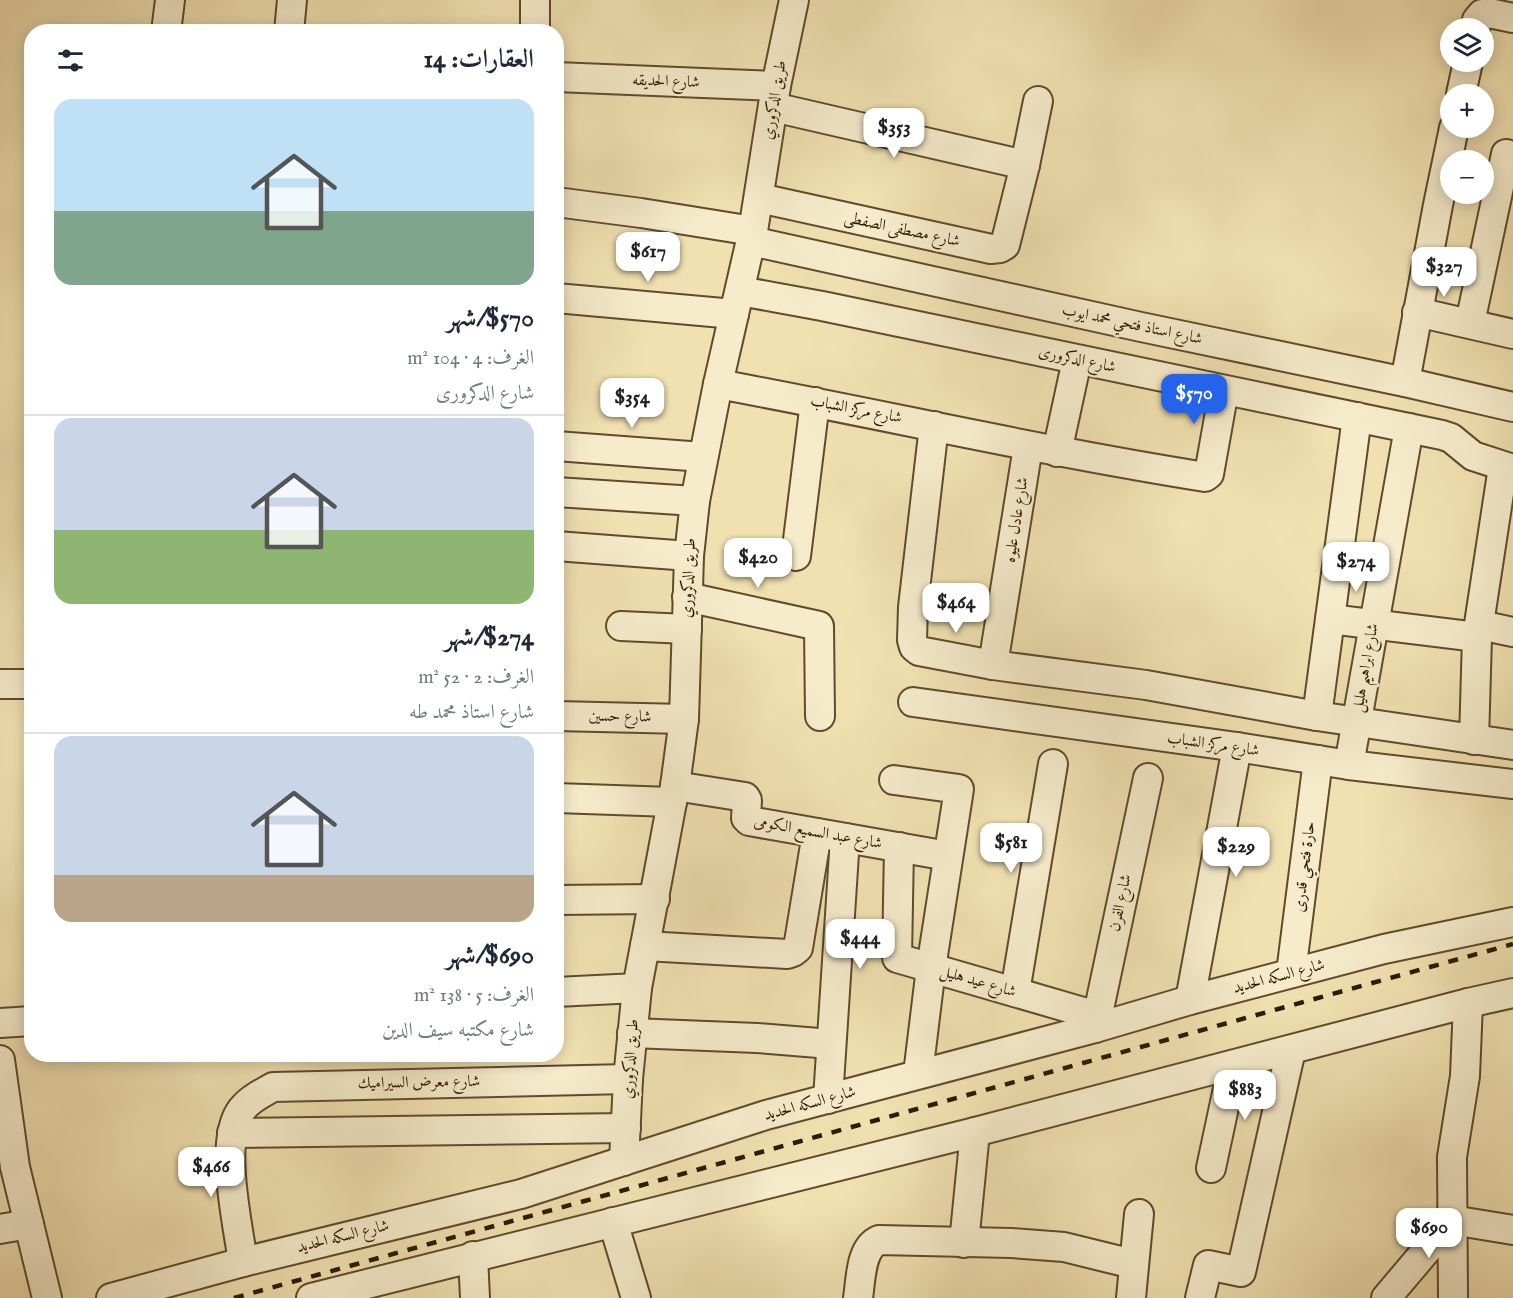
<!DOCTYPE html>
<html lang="ar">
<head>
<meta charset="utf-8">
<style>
  :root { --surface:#fff; --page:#f6f6f7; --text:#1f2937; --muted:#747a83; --line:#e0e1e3; --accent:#2563eb }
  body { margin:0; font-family:"IM FELL English",Amiri,serif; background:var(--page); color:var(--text); direction:rtl; height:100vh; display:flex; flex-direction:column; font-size:22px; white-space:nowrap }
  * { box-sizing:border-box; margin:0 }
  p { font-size:20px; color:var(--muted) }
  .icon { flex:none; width:33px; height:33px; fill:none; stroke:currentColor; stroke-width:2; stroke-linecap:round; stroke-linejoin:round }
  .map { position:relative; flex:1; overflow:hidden; direction:ltr }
  .details { position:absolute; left:24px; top:24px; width:540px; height:1038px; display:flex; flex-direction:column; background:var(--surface); border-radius:24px; box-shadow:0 3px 15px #0003; direction:rtl }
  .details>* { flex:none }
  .controls { position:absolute; left:1440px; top:18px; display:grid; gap:12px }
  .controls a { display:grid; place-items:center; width:54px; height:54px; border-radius:50%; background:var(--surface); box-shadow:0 3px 15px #0003; font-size:30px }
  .price { position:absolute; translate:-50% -51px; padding:0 14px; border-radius:12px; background:#fff; color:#222; font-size:20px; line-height:39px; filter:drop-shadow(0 2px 3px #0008) }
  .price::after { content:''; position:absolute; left:50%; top:36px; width:18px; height:14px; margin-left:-9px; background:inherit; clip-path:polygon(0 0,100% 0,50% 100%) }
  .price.on { background:var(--accent); color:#fff }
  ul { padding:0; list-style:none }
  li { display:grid; align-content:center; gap:12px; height:318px; padding:0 30px }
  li+li { border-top:2px solid var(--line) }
  li span { display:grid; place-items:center; height:186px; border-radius:18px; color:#555 }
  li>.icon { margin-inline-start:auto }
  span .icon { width:108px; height:108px; fill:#fffc; stroke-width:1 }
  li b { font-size:26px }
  h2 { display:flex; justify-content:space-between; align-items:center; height:72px; padding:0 30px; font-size:26px }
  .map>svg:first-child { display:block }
</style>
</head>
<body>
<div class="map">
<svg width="1513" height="1298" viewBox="0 0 1513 1298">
  <rect width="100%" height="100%" fill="#f1e1b1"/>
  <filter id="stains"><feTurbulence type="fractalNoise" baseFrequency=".00333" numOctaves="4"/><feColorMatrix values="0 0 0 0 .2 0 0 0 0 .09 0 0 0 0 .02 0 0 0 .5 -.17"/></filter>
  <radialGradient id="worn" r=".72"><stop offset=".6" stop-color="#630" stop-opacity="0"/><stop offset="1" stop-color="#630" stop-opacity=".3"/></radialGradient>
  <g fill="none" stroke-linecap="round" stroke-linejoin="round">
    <g stroke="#5f4b2c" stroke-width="32">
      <g id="minor">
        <polyline points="1475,28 1477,20 1482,14 1489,13 1513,18"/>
        <polyline points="166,32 170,0"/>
        <polyline points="289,32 292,0"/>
        <polyline points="535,32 535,0"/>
        <polyline points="556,77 776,86"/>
        <polyline points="1461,94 1468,62"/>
        <polyline points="773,107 1025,165"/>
        <polyline points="759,198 991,249 1000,248 1005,245 1025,165 1038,101"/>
        <polyline points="556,202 641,213 753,231"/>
        <polyline points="751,241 1141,327 1405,382 1513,407"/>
        <polyline points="740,291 822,306 1442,435 1451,438 1473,456 1513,469"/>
        <polyline points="556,298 734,314"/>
        <polyline points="1417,312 1513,334"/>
        <polyline points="1470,323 1506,154"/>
        <polyline points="1405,382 1438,205 1454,128"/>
        <path d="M718 384C880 414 1041 451 1205 477L1209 474 1224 390"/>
        <polyline points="934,426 913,607 912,640 914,647 919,651 993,665 1146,685 1317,716 1513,745"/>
        <polyline points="556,446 703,457"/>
        <polyline points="1057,452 1077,360"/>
        <polyline points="556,492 695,501"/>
        <polyline points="556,546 689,556"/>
        <polyline points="796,556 815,402"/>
        <polyline points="687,597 819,626 820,716"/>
        <polyline points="1330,619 1477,637"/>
        <polyline points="1480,625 1513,632"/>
        <polyline points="621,626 687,629"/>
        <polyline points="993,665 1028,447"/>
        <polyline points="0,684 32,684"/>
        <polyline points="913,702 1237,747 1349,765 1513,784"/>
        <polyline points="556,716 684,719"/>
        <polyline points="1317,716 1357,417"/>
        <polyline points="1474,740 1477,637 1503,467"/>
        <polyline points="1349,765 1409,428"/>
        <polyline points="894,780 959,789 931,968 918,1074"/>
        <polyline points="675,786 745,797 747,800 746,818 749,821 948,856"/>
        <polyline points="556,798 672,802"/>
        <polyline points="899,847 897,958 1097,1016"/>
        <polyline points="556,900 655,899"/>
        <polyline points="645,946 787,954 793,952 798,948 817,833"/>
        <polyline points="1291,973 1318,760"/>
        <polyline points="556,992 637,988"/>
        <polyline points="1015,992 1053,764"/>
        <polyline points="1190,1000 1237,747"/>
        <polyline points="0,1023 32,1021"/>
        <polyline points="1095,1028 1148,778"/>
        <polyline points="632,1033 757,1038 831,1044"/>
        <polyline points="0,1060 15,1167 47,1298"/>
        <polyline points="828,1099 845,838"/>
        <polyline points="232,1133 626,1128"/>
        <polyline points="624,1161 628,1079 637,988 675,786 684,719 689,556 695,501 718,384 753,231 776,86 794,0"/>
        <polyline points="1211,1168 1233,1065"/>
        <polyline points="1452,1220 1513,1230"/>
        <polyline points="613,1222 636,1298"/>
        <polyline points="0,1229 29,1224"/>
        <polyline points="964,1243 975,1132"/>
        <polyline points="473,1256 475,1298"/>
        <path d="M243 1262C238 1225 219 1144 240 1112 248 1100 261 1094 273 1087L628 1079"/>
        <polyline points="111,1298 243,1262 521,1194 766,1115 1095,1028 1190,1000 1384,949 1513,922"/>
        <polyline points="311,1298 975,1132 1468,1003 1513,993"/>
        <path d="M858 1298C861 1280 860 1248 879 1240L1011 1243 1064 1247 1133 1264"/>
        <polyline points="1131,1298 1139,1214"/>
        <polyline points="1200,1298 1208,1265 1241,1272 1291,1050"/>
        <polyline points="1386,1298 1452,1220"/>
        <polyline points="1453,1298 1452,1157 1465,1076 1468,1003"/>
      </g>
    </g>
    <use href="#minor" stroke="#f6eccc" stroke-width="28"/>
    <polyline stroke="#2e1900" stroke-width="4.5" stroke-dasharray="10 10" stroke-linecap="butt" points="234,1298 1513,944"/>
  </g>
  <g text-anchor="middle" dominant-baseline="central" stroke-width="4.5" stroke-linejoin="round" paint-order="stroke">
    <g font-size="16" fill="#2e1900" stroke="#f6eccc">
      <text transform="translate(666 82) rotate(2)">شارع الحديقه</text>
      <text transform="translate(775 100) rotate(-80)">طريق الدكروري</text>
      <text transform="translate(902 230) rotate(12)">شارع مصطفى الصفطى</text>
      <text transform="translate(1132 325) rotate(12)">شارع استاذ فتحي محمد ايوب</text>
      <text transform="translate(1077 360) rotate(12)">شارع الدكرورى</text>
      <text transform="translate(856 410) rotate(11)">شارع مركز الشباب</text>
      <text transform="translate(1017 520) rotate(-81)">شارع عادل عليوه</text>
      <text transform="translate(689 578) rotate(-87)">طريق الدكروري</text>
      <text transform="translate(1366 668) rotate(-80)">شارع ابراهيم هليل</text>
      <text transform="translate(620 717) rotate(1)">شارع حسين</text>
      <text transform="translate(1213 745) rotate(8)">شارع مركز الشباب</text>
      <text transform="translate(818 833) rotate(10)">شارع عبد السميع الكومى</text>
      <text transform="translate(1305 867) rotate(-83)">حارة فتحي قدرى</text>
      <text transform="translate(1121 903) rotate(-78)">شارع الفرن</text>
      <text transform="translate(1279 977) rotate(-15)">شارع السكه الحديد</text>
      <text transform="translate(978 982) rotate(16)">شارع عيد هليل</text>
      <text transform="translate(631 1059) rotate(-86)">طريق الدكروري</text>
      <text transform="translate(419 1083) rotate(-1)">شارع معرض السيراميك</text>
      <text transform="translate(810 1104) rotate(-15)">شارع السكه الحديد</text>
      <text transform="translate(343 1237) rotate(-14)">شارع السكه الحديد</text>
    </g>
  </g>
  <rect width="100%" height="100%" filter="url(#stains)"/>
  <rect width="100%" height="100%" fill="url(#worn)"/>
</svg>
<div class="controls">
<a><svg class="icon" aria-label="layers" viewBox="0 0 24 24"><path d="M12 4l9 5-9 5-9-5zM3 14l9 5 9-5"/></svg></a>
<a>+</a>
<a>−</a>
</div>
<b class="price" style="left:894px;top:159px">$353</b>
<b class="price" style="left:648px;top:283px">$617</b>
<b class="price" style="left:1444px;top:298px">$327</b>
<b class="price on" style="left:1194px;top:425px">$570</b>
<b class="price" style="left:632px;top:429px">$354</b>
<b class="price" style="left:758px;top:589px">$420</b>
<b class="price" style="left:1356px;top:593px">$274</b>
<b class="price" style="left:956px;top:634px">$464</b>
<b class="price" style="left:1011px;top:874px">$581</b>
<b class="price" style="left:1236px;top:878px">$229</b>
<b class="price" style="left:860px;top:970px">$444</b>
<b class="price" style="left:1245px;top:1121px">$883</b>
<b class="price" style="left:211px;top:1198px">$466</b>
<b class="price" style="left:1429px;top:1259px">$690</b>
<section class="details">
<h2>العقارات: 14<svg class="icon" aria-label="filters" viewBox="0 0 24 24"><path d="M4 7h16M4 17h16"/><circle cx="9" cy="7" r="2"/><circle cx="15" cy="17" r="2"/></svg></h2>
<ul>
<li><span style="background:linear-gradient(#bfe0f5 60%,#7fa58c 0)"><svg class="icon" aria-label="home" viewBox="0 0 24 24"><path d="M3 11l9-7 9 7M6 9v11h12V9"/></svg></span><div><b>$570/شهر</b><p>الغرف: 4 · 104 m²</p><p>شارع الدكرورى</p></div></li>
<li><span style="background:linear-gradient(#c9d6e8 60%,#8fb573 0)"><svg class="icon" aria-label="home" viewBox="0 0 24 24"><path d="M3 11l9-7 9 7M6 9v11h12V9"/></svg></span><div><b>$274/شهر</b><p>الغرف: 2 · 52 m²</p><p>شارع استاذ محمد طه</p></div></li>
<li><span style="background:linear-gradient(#c9d6e8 75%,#b9a48a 0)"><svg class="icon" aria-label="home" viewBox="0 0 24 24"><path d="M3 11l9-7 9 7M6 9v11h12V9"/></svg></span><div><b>$690/شهر</b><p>الغرف: 5 · 138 m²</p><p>شارع مكتبه سيف الدين</p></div></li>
</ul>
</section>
</div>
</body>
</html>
